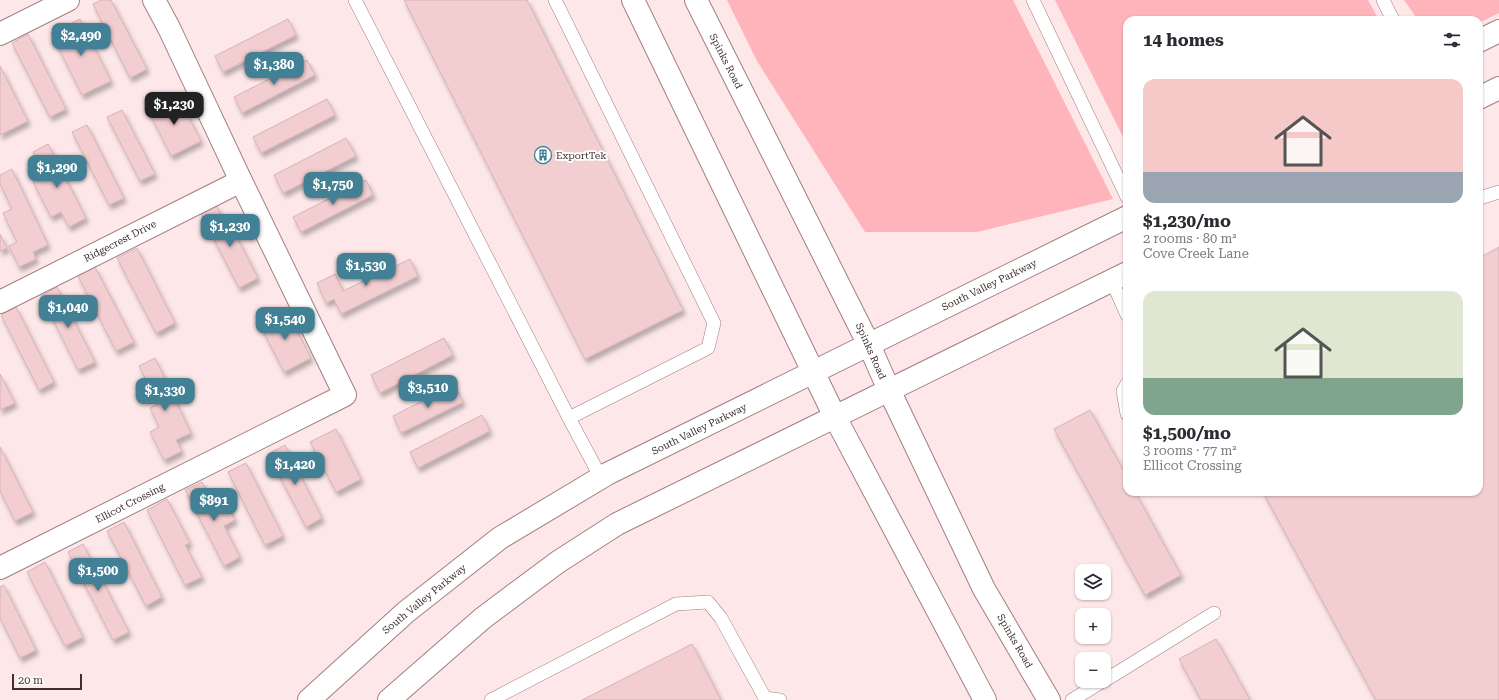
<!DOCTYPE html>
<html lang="en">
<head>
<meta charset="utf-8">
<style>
  :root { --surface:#fff; --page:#f7f7f7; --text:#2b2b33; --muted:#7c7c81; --accent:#428095 }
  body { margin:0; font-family:"Roboto Serif",serif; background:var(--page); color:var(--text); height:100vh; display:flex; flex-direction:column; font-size:15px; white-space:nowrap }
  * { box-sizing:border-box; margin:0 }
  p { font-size:13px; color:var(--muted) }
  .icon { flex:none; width:22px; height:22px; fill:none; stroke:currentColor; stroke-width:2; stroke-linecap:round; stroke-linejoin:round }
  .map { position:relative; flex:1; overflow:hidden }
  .panel { position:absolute; left:1123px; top:16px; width:360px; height:480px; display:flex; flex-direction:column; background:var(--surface); border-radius:12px; box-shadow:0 1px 3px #0004 }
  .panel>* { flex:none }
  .controls { position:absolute; left:1075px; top:564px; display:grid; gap:8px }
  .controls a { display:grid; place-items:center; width:36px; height:36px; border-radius:8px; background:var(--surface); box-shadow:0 1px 3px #0004; font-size:20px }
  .scale { position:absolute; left:12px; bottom:10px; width:70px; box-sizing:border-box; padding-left:4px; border:2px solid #3e3031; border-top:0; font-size:11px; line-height:14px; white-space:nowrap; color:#3e3031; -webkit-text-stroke:3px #fff; paint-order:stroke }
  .price { position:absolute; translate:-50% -34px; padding:0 9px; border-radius:8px; background:var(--accent); color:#fff; font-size:13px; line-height:26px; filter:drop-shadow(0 1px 2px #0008) }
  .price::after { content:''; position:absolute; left:50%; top:24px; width:12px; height:9px; margin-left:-6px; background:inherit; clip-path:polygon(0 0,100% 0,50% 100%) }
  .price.on { background:#222; color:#fff }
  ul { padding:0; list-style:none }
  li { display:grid; align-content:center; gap:8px; height:212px; padding:0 20px }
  li span { display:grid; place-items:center; height:124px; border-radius:12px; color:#555 }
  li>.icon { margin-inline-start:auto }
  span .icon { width:72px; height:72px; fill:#fffc; stroke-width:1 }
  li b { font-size:17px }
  h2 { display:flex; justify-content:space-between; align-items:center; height:48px; padding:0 20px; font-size:17px }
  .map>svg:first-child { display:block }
</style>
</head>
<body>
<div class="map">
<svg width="1499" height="700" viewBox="0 0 1499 700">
  <defs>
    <filter id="shadow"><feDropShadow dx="2.5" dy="4.5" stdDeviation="2" flood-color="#0004"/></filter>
  </defs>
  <rect width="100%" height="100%" fill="#fde7e8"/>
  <g fill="#ffb3ba">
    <polygon points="727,0 1013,0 1113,199 977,232 865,232 757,61"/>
    <polygon points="1055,0 1368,0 1379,20 1127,20 1127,145"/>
    <polygon points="1404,0 1499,0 1499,13 1479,23 1479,20 1418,20"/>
  </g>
  <g fill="#f3ced1" stroke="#d6b2b5" filter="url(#shadow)">
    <polygon points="101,0 111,0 147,69 130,78 93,4"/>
    <polygon points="404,0 527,0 683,310 585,359"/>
    <polygon points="80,19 111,81 82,95 51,33"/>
    <polygon points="288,19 296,35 223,72 215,56"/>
    <polygon points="28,34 66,109 50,117 12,43"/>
    <polygon points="307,60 315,75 242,113 234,97"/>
    <polygon points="0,66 28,121 0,135"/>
    <polygon points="177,95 201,141 171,156 148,110"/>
    <polygon points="327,99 335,115 261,153 253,137"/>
    <polygon points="122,110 155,174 140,181 107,117"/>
    <polygon points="87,125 124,198 109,205 72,132"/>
    <polygon points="346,138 356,156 283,193 274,175"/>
    <polygon points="48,144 86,218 69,227 61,212 51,217 33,182 45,176 33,152"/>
    <polygon points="12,169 48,245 33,252 36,259 19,267 9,246 17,242 3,213 12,209 0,184 0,175"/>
    <polygon points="366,180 373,195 301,232 293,217"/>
    <polygon points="217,206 225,224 229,222 258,278 239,288 201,214"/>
    <polygon points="0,234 7,248 0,251"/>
    <polygon points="1499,247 1499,700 1376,700 1263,492 1479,492 1479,258"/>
    <polygon points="137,248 175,323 156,333 117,258"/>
    <polygon points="410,259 418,276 341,314 334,299 326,303 317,283 335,274 343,291"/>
    <polygon points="95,267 134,342 116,351 78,276"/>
    <polygon points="57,287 95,362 78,370 41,296"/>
    <polygon points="16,307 54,382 39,390 1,315"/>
    <polygon points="286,310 311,358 284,372 259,323"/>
    <polygon points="444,338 453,355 380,393 371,375"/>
    <polygon points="155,358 191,433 176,440 182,451 164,460 150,432 159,427 150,408 158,404 139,366"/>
    <polygon points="0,374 15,403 0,410"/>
    <polygon points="454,385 463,402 401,433 393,416"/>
    <polygon points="1090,410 1127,477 1127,492 1135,492 1181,575 1145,595 1054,429"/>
    <polygon points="482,415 490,431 418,468 410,452"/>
    <polygon points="336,429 361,479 336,492 310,442"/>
    <polygon points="285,445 322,518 306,527 268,454"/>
    <polygon points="0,447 33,512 15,521 0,491"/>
    <polygon points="246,463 283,536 265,545 228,472"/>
    <polygon points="202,482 214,505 225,500 235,520 224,526 240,557 224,566 185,490"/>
    <polygon points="167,499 190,543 185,545 202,577 185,585 147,510"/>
    <polygon points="124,522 162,597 146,606 107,531"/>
    <polygon points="83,544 129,632 113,640 68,552"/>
    <polygon points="45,562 83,637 65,646 27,572"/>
    <polygon points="4,585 36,650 20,658 0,618 0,587"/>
    <polygon points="1216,639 1250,700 1201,700 1179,659"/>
    <polygon points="692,644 721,700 582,700"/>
  </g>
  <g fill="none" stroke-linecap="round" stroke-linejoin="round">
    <g stroke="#a17f82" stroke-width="14">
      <g id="service">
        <polyline points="355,0 569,418 601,478"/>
        <polyline points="555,0 714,323 708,348 569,418"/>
        <polyline points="1033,0 1127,197"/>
        <polyline points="1383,0 1393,20"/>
        <polyline points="1479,195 1480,198 1499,192"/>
        <polyline points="1112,281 1127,315"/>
        <polyline points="1127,384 1123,391 1127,414"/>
        <polyline points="1104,681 1214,613"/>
        <polyline points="491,700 676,604 708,602 721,618 765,698 780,700"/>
        <polyline points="1072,700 1103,681"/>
      </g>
    </g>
    <g stroke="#a17f82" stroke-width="24">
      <g id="minor">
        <polyline points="0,34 68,0"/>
        <polyline points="0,302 241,181"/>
        <polyline points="0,568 345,395 241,181 169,28 154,0"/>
      </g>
    </g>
    <g stroke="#a17f82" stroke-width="24">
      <g id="secondary">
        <polyline points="633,0 835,417 985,700"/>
        <polyline points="696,0 869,345 889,390 984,589 1049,700"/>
        <polyline points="1479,41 1499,31"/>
        <polyline points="1479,98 1499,88"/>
        <polyline points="309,700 406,612 500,538 607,474 1127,217"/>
        <polyline points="389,700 483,618 558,562 617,524 1127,273"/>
      </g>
    </g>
    <use href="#service" stroke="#fff" stroke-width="13"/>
    <use href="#minor" stroke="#fff" stroke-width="22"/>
    <use href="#secondary" stroke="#fff" stroke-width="22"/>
  </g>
  <defs>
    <g id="building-ring" transform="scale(0.9)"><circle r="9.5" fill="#fff" stroke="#428095" stroke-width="1.5"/><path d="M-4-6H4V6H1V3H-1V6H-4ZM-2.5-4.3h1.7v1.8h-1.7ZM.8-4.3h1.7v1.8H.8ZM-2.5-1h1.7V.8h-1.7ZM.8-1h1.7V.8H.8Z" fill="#428095"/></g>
  </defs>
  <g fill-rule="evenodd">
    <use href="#building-ring" x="543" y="155"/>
  </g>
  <g text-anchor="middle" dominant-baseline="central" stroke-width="3.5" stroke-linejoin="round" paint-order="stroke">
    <g font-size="10" fill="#3e3031" stroke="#fff">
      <text transform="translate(726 61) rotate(63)">Spinks Road</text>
      <text transform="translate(120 241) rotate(-27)">Ridgecrest Drive</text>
      <text transform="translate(989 285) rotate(-26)">South Valley Parkway</text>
      <text transform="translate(871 351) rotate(66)">Spinks Road</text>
      <text transform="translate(699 429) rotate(-26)">South Valley Parkway</text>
      <text transform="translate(130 503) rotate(-27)">Ellicot Crossing</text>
      <text transform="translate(424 599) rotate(-39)">South Valley Parkway</text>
      <text transform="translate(1015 641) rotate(60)">Spinks Road</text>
    </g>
    <g font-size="10" fill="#3e3031" stroke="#fff" text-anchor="start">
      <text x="556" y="155">ExportTek</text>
    </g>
  </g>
</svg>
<div class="controls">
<a><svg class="icon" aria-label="layers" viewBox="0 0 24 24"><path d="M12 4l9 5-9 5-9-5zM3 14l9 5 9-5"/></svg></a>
<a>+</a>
<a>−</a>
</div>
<div class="scale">20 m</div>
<b class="price" style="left:81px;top:57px">$2,490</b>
<b class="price" style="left:274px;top:86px">$1,380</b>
<b class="price on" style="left:174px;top:126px">$1,230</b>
<b class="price" style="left:57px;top:189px">$1,290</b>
<b class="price" style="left:333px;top:206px">$1,750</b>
<b class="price" style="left:230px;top:248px">$1,230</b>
<b class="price" style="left:366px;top:287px">$1,530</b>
<b class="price" style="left:68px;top:329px">$1,040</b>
<b class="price" style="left:285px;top:341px">$1,540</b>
<b class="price" style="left:428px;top:409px">$3,510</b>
<b class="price" style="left:165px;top:412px">$1,330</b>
<b class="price" style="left:295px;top:486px">$1,420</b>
<b class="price" style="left:214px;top:522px">$891</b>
<b class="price" style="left:98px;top:592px">$1,500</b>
<section class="panel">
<h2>14 homes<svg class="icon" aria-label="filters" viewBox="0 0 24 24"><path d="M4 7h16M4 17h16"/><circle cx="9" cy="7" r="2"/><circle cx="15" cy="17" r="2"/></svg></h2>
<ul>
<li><span style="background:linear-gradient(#f6c9c9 75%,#9aa5b1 0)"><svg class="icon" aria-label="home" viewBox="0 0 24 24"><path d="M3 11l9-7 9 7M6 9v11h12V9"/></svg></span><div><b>$1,230/mo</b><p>2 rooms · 80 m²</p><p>Cove Creek Lane</p></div></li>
<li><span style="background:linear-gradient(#dfe7d0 70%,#7fa58c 0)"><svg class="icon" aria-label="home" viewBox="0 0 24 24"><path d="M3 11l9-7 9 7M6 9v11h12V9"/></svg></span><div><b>$1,500/mo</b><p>3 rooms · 77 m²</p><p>Ellicot Crossing</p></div></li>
</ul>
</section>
</div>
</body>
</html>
